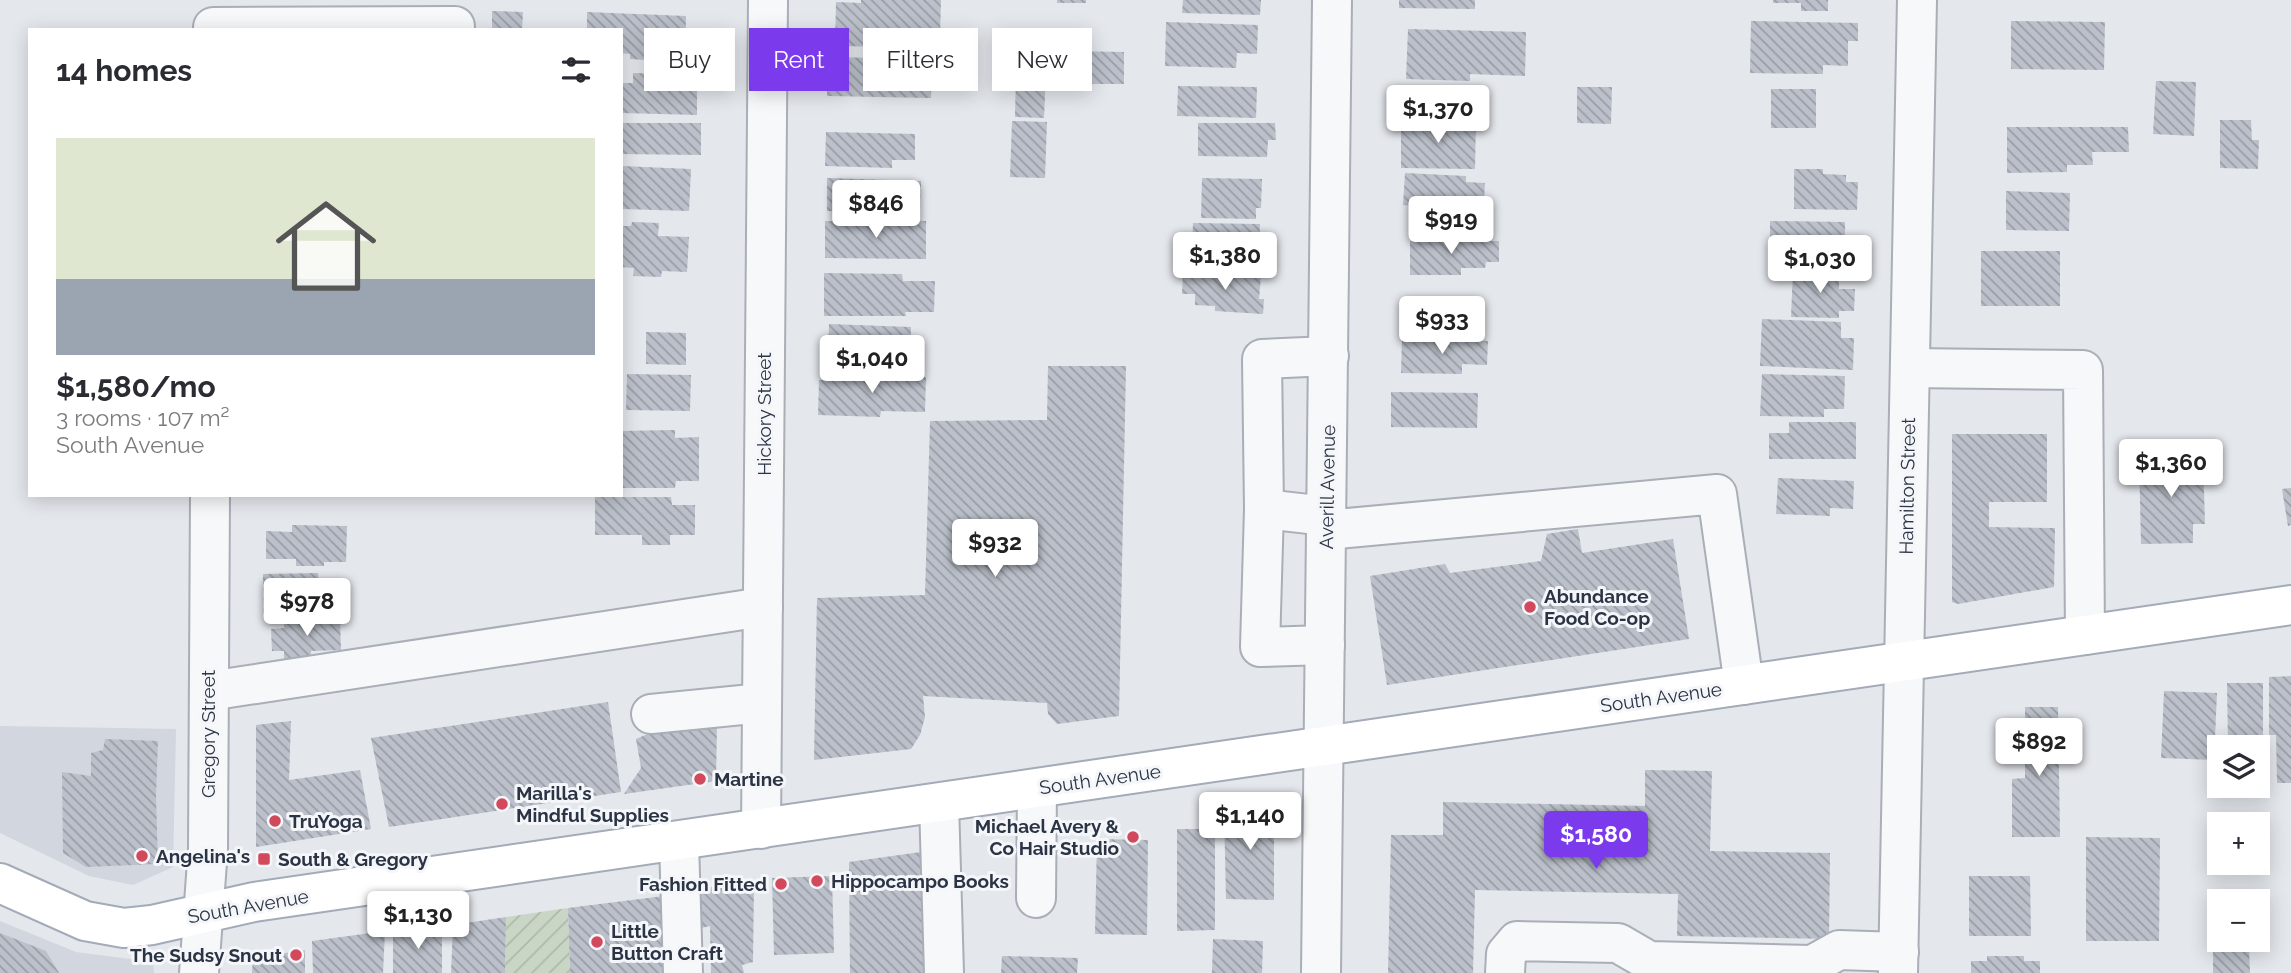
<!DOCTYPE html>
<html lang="en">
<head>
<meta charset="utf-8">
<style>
  :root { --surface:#fff; --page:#f2f2f3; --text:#2b2b33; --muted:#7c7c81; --accent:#7c3aed }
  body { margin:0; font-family:Raleway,sans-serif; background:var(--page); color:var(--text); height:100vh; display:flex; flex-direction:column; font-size:26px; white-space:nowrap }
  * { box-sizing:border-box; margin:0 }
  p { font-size:23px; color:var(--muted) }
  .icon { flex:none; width:38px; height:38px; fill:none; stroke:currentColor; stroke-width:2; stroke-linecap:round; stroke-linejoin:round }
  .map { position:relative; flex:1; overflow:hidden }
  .details { position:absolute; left:28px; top:28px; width:595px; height:469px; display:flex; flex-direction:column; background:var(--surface); border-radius:0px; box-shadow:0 4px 18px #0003 }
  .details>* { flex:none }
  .guide { position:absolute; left:644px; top:28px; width:665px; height:63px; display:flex; gap:14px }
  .fabs { position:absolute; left:2207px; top:735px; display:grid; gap:14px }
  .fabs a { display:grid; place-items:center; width:63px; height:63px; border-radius:0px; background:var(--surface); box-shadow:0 4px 18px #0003; font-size:35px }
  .price { position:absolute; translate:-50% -60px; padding:0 16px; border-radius:7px; background:#fff; color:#222; font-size:23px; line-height:46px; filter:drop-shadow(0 2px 4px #0008) }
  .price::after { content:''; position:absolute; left:50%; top:42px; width:21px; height:16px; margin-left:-10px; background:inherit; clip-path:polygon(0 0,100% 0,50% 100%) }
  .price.active { background:var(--accent); color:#fff }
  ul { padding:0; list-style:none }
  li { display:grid; align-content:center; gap:14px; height:371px; padding:0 28px }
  li span { display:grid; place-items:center; height:217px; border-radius:0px; color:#555 }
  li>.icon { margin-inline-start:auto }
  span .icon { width:126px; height:126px; fill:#fffc; stroke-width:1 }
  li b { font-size:30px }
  h2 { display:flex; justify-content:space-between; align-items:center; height:84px; padding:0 28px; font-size:30px }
  .tag { padding:0 24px; border-radius:0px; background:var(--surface); box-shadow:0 4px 18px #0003; font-size:24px; line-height:63px }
  .tag.active { background:var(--accent); color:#fff }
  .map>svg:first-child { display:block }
</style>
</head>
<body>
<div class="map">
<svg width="2291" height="973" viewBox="0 0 2291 973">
  <defs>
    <pattern id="garden-furrows" width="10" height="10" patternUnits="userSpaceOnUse" patternTransform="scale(1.75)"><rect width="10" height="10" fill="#c9d6c5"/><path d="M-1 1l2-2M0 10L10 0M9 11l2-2" fill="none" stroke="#adb8ab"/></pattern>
    <pattern id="building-back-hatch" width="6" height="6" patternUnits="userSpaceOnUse" patternTransform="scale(1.75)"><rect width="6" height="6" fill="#bbc0ca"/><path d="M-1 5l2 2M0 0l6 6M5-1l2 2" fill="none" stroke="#989da6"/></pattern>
  </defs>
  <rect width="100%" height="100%" fill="#e4e7ec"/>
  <g fill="#d2d6de">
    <polygon points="0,726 176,729 173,867 133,885 89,876 0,833"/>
    <polygon points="0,921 76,952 153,962 154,973 0,973"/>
  </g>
  <polygon fill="url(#garden-furrows)" points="568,908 570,973 505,973 506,917"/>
  <g fill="url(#building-back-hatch)">
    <polygon points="861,0 941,0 940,37 893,36 893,47 835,46 836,2 861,3"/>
    <rect x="1057" y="0" width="29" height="3"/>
    <polygon points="1183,0 1261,0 1260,15 1182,13"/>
    <polygon points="1399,0 1475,0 1475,9 1399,8"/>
    <polygon points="1773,0 1828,0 1828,11 1801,11 1801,3 1773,3"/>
    <polygon points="492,11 523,12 522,30 492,30"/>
    <polygon points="587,12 686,16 685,55 664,54 663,61 630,59 630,54 621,53 621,30 587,30"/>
    <polygon points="1751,21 1858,23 1858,41 1848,41 1848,66 1823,65 1823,74 1750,73"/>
    <polygon points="2011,21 2105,22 2104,70 2011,69"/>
    <polygon points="1166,22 1258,25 1257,54 1237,53 1236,68 1165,66"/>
    <polygon points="1408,29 1526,32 1525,76 1470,74 1470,81 1406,79"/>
    <polygon points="1071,51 1124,52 1124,84 1071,84"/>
    <polygon points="828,57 932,59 931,98 827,96"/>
    <polygon points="1016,71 1046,72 1044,118 1015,117"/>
    <polygon points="633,73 697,75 697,115 621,113 621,83 633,83"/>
    <polygon points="2156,81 2196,82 2194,136 2153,134"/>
    <polygon points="1178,86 1257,87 1256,118 1177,116"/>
    <polygon points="1577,87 1612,87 1611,124 1577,123"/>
    <rect x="1771" y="89" width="45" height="39"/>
    <polygon points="2220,120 2251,120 2252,140 2259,140 2258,169 2220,168"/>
    <polygon points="1012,121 1047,122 1045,178 1010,177"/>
    <polygon points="1401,121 1476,122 1475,169 1401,168"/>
    <polygon points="621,123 701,123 701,155 621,154"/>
    <polygon points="1198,123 1275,123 1276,140 1268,140 1267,157 1198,156"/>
    <polygon points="2007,127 2128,127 2129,152 2092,152 2093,165 2067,165 2067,172 2007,173"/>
    <polygon points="826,132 915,134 915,160 892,160 892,168 825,166"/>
    <polygon points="621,166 691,169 689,211 621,209"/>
    <polygon points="1794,169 1823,169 1823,174 1846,175 1846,182 1858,182 1857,210 1794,209"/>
    <polygon points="1405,173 1466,176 1466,182 1485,183 1483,217 1417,215 1417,206 1403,205"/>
    <polygon points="827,178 921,181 920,214 827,211"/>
    <polygon points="1202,178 1262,179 1261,208 1256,208 1256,219 1201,218"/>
    <polygon points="2006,191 2070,193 2069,231 2006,230"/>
    <polygon points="825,221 926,221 926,259 825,258"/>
    <polygon points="1770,221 1845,222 1845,238 1859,238 1858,264 1770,263"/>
    <polygon points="632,222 659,223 658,236 689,237 687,272 662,271 661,277 633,276 634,268 621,267 621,226 631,226"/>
    <polygon points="1193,223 1260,224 1259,255 1241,255 1241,264 1210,263 1210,252 1192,251"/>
    <polygon points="1410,241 1499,241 1499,262 1486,262 1485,268 1461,268 1461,275 1410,275"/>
    <rect x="1981" y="251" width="79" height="55"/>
    <polygon points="1793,271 1839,272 1839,289 1855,289 1854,311 1839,311 1839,318 1791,317"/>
    <polygon points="1183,272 1261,276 1259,299 1264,299 1263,314 1215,311 1215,306 1195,305 1195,294 1182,294"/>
    <polygon points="824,273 902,274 903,281 935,281 934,312 905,312 906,316 824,316"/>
    <polygon points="1762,319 1841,322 1841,338 1854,338 1853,370 1760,366"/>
    <polygon points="829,324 911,327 910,356 887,355 887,368 856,367 856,360 828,359"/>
    <polygon points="646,332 686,333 686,365 646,364"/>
    <polygon points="1402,339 1488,341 1487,365 1462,364 1462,374 1401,373"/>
    <polygon points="1048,366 1126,366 1119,716 1057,724 1048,714 1047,703 923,696 925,717 920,735 911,749 814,760 817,598 925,595 930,421 1047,420"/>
    <polygon points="627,374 691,375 690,411 626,410"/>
    <polygon points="847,374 926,377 925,412 881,411 880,417 818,415 819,380 846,381"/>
    <polygon points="1762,374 1845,376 1844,409 1824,409 1824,417 1760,416"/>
    <polygon points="1391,392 1478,393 1477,428 1391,427"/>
    <polygon points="1789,422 1856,422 1856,459 1769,459 1769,433 1789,433"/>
    <polygon points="675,430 675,438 699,437 699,481 676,481 675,488 621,488 621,431"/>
    <polygon points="1952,434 2047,434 2047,502 1989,502 1989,527 2055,528 2054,587 1958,604 1952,602"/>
    <polygon points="2203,457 2205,524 2193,524 2193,543 2141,544 2139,458"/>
    <polygon points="1778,478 1854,481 1853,509 1830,508 1830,516 1776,514"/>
    <polygon points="2291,488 2291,525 2288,526 2282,489"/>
    <polygon points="595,497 671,497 672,505 695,505 695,535 670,535 670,545 642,545 642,535 595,535"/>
    <polygon points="292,525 347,526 346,562 324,562 324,566 296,566 296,559 266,559 266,531 292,532"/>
    <polygon points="1578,529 1582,553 1673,539 1689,639 1387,685 1370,576 1445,564 1450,573 1541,561 1547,534"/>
    <polygon points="318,573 319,587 330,587 330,613 263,614 263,574"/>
    <polygon points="340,619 341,650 311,651 311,659 284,660 284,651 272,651 271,629 284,628 284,621"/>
    <polygon points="2291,676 2291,783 2277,783 2276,735 2269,735 2269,677"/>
    <polygon points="2227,683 2263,683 2263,785 2258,785 2258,747 2228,747"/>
    <polygon points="2164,691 2217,693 2214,760 2161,758"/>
    <polygon points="608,702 621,792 389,827 371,738"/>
    <polygon points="2025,707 2058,707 2060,837 2012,837 2012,779 2025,778"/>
    <polygon points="291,721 289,780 360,770 371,829 256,847 256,725"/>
    <polygon points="717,723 716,781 624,794 641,768 636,739 657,730"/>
    <polygon points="105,739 158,741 156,796 158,864 86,867 63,853 62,772 91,776 91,753 103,750"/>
    <polygon points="1645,770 1712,771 1710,851 1830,853 1829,939 1677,936 1678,894 1475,890 1473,973 1388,973 1391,835 1443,835 1443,802 1645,806"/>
    <polygon points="1274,802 1274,900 1226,899 1224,810"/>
    <polygon points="1177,829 1215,829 1215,930 1177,931"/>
    <polygon points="2086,837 2160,838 2159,941 2086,941"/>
    <polygon points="1097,839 1148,840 1147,935 1095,934"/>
    <polygon points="928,851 928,973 850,973 849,862"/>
    <polygon points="832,876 834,953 774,955 772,878"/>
    <polygon points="1969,876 2030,876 2031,936 1969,936"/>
    <polygon points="754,881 753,962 742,965 744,973 711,973 710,926 693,930 694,889"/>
    <polygon points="672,895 679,973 570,973 568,908"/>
    <polygon points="2216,902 2219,902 2219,936 2214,936"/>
    <polygon points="2258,904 2262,905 2260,938 2258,938"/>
    <polygon points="506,917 505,973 451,973 453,925"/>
    <polygon points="442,925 442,973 393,973 393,935"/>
    <polygon points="385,931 383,973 313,973 312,941"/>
    <polygon points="0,933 46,951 59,973 0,973"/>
    <polygon points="1213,939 1263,941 1262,973 1212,973"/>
    <polygon points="2213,948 2249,948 2250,973 2213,973"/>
    <polygon points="305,950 305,973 252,973 253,958"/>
    <polygon points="1002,956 1078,958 1077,973 1001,973"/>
    <polygon points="1987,956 2024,956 2024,961 2040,961 2040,973 1971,973 1971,961 1987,961"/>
  </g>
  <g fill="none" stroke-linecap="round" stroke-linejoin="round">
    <g stroke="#a9aeb7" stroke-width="42">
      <g id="minor">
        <polyline points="213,27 455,26"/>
        <polyline points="1910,368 2083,370 2085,635"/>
        <polyline points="1264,509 1262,359 1329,356"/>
        <polyline points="1326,530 1717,494 1744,685"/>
        <polyline points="1325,645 1260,647 1264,509 1326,516"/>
        <polyline points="209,691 763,607"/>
        <polyline points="651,714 762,703"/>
        <polyline points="939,803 944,973"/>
        <polyline points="761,829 768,0"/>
        <polyline points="679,842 683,973"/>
        <polyline points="1036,898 1037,789"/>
        <polyline points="1812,965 1839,950 1899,952"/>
        <polyline points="199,973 208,848 210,495"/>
        <polyline points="1321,973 1332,0"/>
        <polyline points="1505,973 1506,954 1517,941 1618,943 1649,961 1812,965 1815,973"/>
        <polyline points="1898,973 1917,0"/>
      </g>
    </g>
    <g stroke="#a3abb8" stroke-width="42">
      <polyline id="major" points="0,883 85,921 124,928 152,925 254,902 2291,605"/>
    </g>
    <use href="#minor" stroke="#f7f8fa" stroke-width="38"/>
    <use href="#major" stroke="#fff" stroke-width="38"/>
  </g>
  <g fill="#d1495b" stroke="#f4f6f9" stroke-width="2.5">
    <circle cx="1530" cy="607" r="7"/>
    <circle cx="700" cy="779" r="7"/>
    <circle cx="502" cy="804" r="7"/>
    <circle cx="275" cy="821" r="7"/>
    <circle cx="1133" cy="837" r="7"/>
    <circle cx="142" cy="856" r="7"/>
    <rect x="257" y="852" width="14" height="14" rx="3.5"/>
    <circle cx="817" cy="881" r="7"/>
    <circle cx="781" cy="884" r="7"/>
    <circle cx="597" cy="942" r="7"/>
    <circle cx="296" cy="955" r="7"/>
  </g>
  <g text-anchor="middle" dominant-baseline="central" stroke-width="6" stroke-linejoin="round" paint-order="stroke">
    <g font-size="19" fill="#2b3445" stroke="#f4f6f9">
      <text transform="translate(764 414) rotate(-90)">Hickory Street</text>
      <text transform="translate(1907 486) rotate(-89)">Hamilton Street</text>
      <text transform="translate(1327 487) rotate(-89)">Averill Avenue</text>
      <text transform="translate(1661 697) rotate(-8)">South Avenue</text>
      <text transform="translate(208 734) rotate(-90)">Gregory Street</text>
      <text transform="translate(1100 779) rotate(-8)">South Avenue</text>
      <text transform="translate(248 906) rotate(-10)">South Avenue</text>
    </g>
    <g font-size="19" font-weight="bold" fill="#2b3445" stroke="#f4f6f9" text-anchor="start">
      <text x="1544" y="596">Abundance<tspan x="1544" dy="22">Food Co-op</tspan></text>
      <text x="714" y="779">Martine</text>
      <text x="516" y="793">Marilla's<tspan x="516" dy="22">Mindful Supplies</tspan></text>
      <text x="289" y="821">TruYoga</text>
      <text x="1119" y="826" text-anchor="end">Michael Avery &amp;<tspan x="1119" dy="22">Co Hair Studio</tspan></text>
      <text x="156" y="856">Angelina's</text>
      <text x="278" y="859">South &amp; Gregory</text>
      <text x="831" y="881">Hippocampo Books</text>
      <text x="767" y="884" text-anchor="end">Fashion Fitted</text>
      <text x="611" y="931">Little<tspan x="611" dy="22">Button Craft</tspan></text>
      <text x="282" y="955" text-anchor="end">The Sudsy Snout</text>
    </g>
  </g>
</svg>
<div class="fabs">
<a><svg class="icon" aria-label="layers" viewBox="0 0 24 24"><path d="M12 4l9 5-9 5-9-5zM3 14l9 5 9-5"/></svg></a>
<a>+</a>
<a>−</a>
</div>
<b class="price" style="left:1438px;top:145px">$1,370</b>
<b class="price" style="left:876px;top:240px">$846</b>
<b class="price" style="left:1451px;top:256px">$919</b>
<b class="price" style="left:1225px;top:292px">$1,380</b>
<b class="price" style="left:1820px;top:295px">$1,030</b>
<b class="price" style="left:1442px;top:356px">$933</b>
<b class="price" style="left:872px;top:395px">$1,040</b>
<b class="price" style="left:2171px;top:499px">$1,360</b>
<b class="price" style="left:995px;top:579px">$932</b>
<b class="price" style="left:307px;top:638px">$978</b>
<b class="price" style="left:2039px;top:778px">$892</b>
<b class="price" style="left:1250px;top:852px">$1,140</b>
<b class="price active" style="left:1596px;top:871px">$1,580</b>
<b class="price" style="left:418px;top:951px">$1,130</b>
<div class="guide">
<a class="tag">Buy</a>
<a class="tag active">Rent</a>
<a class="tag">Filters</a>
<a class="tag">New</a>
</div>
<section class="details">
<h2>14 homes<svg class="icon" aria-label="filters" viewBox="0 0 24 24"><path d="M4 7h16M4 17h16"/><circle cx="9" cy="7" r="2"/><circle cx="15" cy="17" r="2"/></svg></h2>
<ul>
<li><span style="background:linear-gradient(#dfe7d0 65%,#9aa5b1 0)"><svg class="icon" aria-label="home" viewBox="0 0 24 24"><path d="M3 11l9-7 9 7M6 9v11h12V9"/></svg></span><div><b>$1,580/mo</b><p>3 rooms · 107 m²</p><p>South Avenue</p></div></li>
</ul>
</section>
</div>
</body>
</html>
